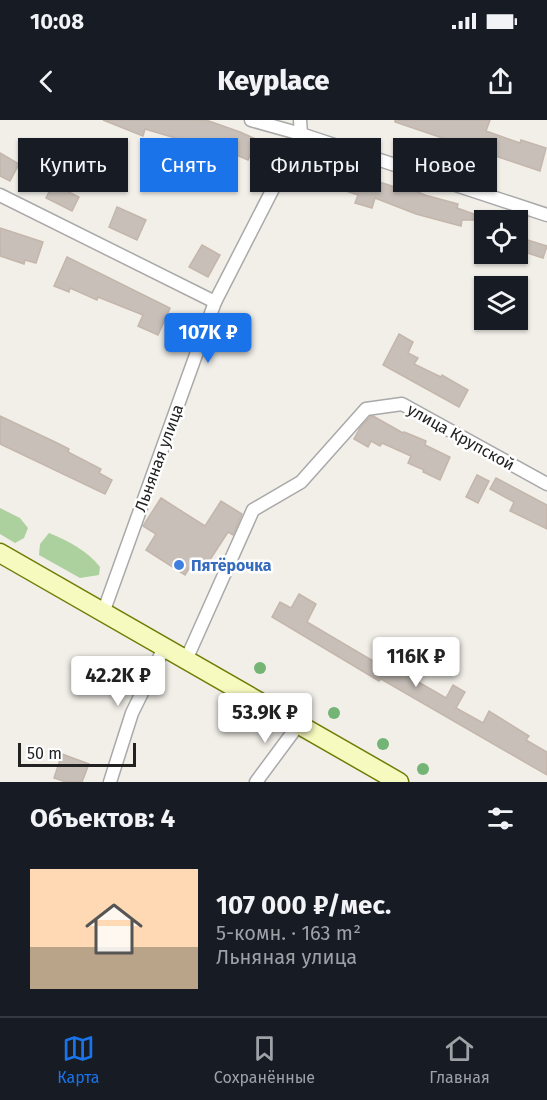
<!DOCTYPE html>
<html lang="ru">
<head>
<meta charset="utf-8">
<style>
  :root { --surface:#171b24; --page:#20242c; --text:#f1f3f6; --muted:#9ea1a6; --line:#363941; --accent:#1a73e8 }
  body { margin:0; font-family:"Fira Sans",sans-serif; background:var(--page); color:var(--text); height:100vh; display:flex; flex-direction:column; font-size:22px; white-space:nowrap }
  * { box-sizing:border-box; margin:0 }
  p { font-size:20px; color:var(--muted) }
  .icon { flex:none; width:33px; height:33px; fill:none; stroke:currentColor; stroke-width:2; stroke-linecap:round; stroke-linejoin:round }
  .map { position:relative; height:662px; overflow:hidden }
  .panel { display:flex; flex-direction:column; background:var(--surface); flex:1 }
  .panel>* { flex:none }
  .banner { position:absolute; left:18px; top:18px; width:512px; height:54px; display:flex; gap:12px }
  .tools { position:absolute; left:474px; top:90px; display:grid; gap:12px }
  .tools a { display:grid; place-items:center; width:54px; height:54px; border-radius:0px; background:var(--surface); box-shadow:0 2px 4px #0004; font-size:30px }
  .scale { position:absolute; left:18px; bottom:15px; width:118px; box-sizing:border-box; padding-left:6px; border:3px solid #222; border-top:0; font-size:16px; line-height:21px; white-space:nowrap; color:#222; -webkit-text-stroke:4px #fff; paint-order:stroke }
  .price { position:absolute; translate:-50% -51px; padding:0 14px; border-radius:6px; background:#fff; color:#222; font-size:20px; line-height:39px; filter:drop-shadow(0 2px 3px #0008) }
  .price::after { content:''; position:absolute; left:50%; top:36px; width:18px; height:14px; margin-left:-9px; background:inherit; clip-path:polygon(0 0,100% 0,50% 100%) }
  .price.selected { background:var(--accent); color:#fff }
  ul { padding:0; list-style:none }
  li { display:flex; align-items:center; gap:18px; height:150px; padding:0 30px }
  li+li { border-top:2px solid var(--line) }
  li span { display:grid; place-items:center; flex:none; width:168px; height:120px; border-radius:0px; color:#555 }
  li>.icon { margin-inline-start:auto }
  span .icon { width:72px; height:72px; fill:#fffc; stroke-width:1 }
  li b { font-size:26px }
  h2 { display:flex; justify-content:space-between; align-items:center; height:72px; padding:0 30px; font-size:26px }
  .chip { padding:0 21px; border-radius:0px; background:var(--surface); box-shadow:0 2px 4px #0004; font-size:21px; line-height:54px }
  .chip.selected { background:var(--accent); color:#fff }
  .status { display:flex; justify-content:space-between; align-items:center; height:42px; padding:0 30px; background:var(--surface); direction:ltr }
  .status svg { height:16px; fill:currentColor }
  header { display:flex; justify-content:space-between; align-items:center; height:78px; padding:0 30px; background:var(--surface); font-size:27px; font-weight:800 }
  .menu { display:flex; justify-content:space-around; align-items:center; height:84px; border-top:2px solid var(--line); background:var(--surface); font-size:16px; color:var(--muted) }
  .menu a { display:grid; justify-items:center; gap:3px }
  .menu .selected { color:var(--accent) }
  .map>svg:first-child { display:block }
</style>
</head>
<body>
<div class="status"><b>10:08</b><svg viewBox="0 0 49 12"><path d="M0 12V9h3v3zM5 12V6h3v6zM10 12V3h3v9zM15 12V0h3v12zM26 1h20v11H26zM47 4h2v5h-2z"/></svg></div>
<header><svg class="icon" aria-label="back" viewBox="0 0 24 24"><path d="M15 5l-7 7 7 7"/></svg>Keyplace<svg class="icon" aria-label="share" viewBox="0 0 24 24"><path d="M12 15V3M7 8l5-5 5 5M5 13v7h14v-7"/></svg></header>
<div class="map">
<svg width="547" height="662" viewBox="0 0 547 662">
  <rect width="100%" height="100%" fill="#f2efe9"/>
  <g fill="#add19e">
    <polygon points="0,388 20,398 28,408 24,418 15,423 0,414"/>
    <path d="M49 413C68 421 87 430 100 447L99 455 80 458 39 435 40 424Z"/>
  </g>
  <g fill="#c7bfb8" stroke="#c4b6ab" stroke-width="1.5">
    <polygon points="103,0 206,0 240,12 269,25 264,37 252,32 248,40 218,27 213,38 189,29 192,23 145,9 143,16"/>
    <polygon points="395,0 490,0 486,11 520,23 521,20 546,28 540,51 395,2"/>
    <polygon points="0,33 19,44 10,61 0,56"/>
    <polygon points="304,34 333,44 328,57 314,53 309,68 295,63"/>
    <polygon points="348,52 395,67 397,63 425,75 458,84 457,88 488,99 488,100 462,100 461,106 416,94 375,78 372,88 355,83 358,75 343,70"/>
    <polygon points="53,64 79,77 72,91 46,78"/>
    <polygon points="117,87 146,100 137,120 109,107"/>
    <polygon points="0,108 43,122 36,143 25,140 24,144 0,136"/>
    <polygon points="518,117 547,126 543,138 518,130"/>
    <polygon points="202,125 220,135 208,157 189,147"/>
    <polygon points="67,137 170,188 158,215 138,206 143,195 98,177 97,180 70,168 69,172 54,166"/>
    <polygon points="399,214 413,222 408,233 418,238 414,244 441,257 442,255 468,270 459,287 383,245"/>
    <polygon points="0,296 53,321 69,329 68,332 101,349 99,353 112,360 105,374 0,324"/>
    <polygon points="373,296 403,313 404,312 426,321 425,325 450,337 440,360 423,352 424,350 408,343 411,336 382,323 380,326 371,321 368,327 354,319 360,308 370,297"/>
    <polygon points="477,355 489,361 478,383 466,377"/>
    <polygon points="496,358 547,385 547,409 510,391 514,382 490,369"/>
    <polygon points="161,378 205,406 221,381 242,394 233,415 228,412 206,446 195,439 185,455 146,430 156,414 143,406"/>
    <polygon points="299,474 316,484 307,502 373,541 377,535 390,543 389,545 446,578 453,565 465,572 456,588 483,603 489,591 529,616 526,620 547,632 547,655 381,559 379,561 272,497 280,482 291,488"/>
    <polygon points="62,634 89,644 82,662 66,662 54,658"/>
  </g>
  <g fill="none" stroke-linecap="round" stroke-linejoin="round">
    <g stroke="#a9a9a9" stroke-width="15">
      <g id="street">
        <polyline points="251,0 301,14 547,95"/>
        <polyline points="0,75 215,182"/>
        <polyline points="103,493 215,182 301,14 300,0"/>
        <polyline points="186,540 253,390 301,362 366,289 402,284 547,364"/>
        <polyline points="110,662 132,593 164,528"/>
        <polyline points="256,662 299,604"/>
      </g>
    </g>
    <g stroke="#707d05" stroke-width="21">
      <polyline id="secondary" points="0,433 399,662"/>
    </g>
    <use href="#street" stroke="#fff" stroke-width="12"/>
    <use href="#secondary" stroke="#f7fabf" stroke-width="18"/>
  </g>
  <g fill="#74b475">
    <circle cx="260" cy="548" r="6"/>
    <circle cx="334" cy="593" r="6"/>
    <circle cx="383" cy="624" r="6"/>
    <circle cx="423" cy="649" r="6"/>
  </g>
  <circle fill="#3f7fe0" stroke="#fff" stroke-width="2" cx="179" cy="445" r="6"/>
  <g text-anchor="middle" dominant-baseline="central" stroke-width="5" stroke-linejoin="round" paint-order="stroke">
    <g font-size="16" fill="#222" stroke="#fff">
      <text transform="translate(461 317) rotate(29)">улица Крупской</text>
      <text transform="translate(159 338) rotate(-70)">Льняная улица</text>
    </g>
    <g font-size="16" font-weight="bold" fill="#366cbe" stroke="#fff" text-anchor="start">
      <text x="191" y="445">Пятёрочка</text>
    </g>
  </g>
</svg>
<div class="tools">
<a><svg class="icon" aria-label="locate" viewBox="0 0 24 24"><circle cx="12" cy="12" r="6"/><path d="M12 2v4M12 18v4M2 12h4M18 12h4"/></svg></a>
<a><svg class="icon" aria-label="layers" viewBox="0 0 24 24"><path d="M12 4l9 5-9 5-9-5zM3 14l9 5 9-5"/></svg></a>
</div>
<div class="scale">50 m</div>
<b class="price selected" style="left:208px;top:244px">107K ₽</b>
<b class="price" style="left:416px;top:568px">116K ₽</b>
<b class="price" style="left:118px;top:587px">42.2K ₽</b>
<b class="price" style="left:265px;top:624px">53.9K ₽</b>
<div class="banner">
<a class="chip">Купить</a>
<a class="chip selected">Снять</a>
<a class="chip">Фильтры</a>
<a class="chip">Новое</a>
</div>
</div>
<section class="panel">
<h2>Объектов: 4<svg class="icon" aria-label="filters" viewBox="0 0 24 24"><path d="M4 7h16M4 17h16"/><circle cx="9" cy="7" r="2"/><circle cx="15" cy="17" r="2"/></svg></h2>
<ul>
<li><span style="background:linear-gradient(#ffd9b3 65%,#b9a48a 0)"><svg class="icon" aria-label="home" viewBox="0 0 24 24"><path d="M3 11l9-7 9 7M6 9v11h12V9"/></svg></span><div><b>107 000 ₽/мес.</b><p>5-комн. · 163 m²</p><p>Льняная улица</p></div></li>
</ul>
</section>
<nav class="menu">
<a class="selected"><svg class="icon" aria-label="map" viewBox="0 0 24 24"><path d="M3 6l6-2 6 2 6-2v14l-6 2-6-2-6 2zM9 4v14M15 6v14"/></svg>Карта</a>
<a><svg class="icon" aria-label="saved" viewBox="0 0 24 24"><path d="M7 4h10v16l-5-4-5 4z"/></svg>Сохранённые</a>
<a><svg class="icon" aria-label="home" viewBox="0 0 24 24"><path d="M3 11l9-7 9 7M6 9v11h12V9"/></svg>Главная</a>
</nav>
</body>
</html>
